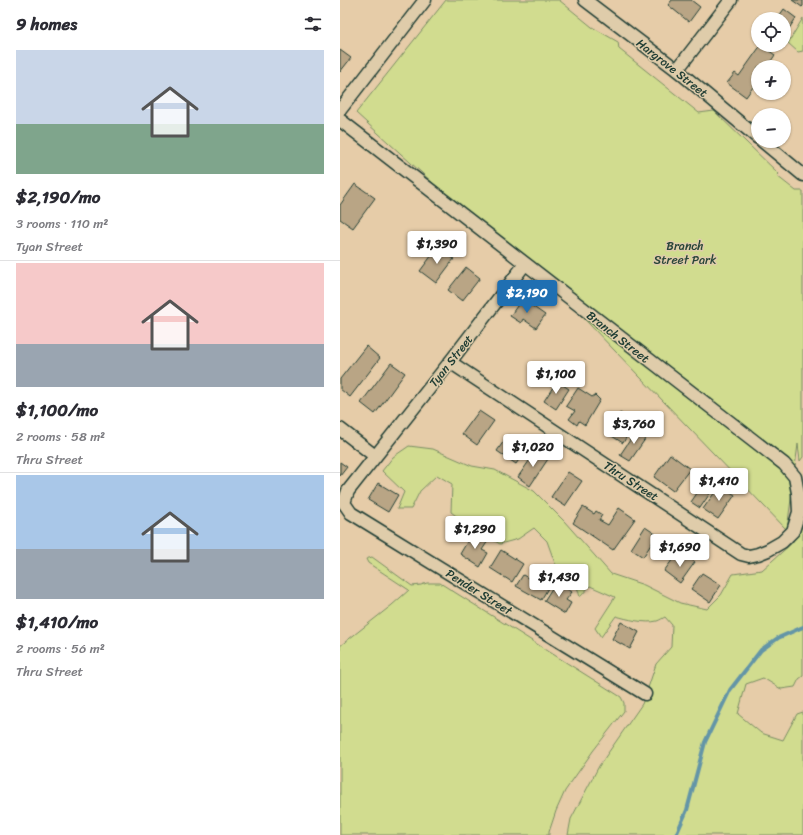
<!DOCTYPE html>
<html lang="en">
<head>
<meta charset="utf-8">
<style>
  :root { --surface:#fff; --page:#f2f2f3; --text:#2b2b33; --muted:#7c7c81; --line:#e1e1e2; --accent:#1f6fb2 }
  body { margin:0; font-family:Sriracha,sans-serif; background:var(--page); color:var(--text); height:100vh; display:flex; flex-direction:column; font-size:15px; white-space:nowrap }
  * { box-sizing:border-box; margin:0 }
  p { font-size:13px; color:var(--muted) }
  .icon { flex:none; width:22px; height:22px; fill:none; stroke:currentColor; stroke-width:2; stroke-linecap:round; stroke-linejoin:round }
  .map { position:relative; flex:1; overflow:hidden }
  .details { display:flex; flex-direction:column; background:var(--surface); width:340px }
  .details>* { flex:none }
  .fabs { position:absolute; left:411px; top:12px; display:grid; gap:8px }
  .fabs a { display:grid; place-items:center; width:40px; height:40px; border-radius:50%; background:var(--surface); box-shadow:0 1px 3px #0004; font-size:20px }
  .price { position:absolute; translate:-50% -34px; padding:0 9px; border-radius:4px; background:#fff; color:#222; font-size:13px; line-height:26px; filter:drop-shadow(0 1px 2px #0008) }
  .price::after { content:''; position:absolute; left:50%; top:24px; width:12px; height:9px; margin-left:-6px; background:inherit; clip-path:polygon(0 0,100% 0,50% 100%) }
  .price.selected { background:var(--accent); color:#fff }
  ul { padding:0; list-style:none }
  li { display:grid; align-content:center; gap:8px; height:212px; padding:0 16px }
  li+li { border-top:1px solid var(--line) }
  li span { display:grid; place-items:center; height:124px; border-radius:0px; color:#555 }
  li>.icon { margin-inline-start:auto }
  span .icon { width:72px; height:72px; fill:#fffc; stroke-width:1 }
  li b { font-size:17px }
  h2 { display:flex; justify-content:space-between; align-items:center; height:48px; padding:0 16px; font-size:17px }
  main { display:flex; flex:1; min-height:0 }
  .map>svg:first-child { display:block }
</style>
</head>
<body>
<main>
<section class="details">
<h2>9 homes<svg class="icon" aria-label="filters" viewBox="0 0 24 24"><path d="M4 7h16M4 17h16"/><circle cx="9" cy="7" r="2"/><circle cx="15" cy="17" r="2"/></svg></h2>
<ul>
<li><span style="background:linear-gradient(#c9d6e8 60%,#7fa58c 0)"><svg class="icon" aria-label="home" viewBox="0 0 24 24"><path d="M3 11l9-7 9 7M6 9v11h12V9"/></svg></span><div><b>$2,190/mo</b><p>3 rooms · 110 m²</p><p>Tyan Street</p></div></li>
<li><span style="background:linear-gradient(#f6c9c9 65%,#9aa5b1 0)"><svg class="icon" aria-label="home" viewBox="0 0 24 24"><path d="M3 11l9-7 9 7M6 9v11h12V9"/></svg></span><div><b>$1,100/mo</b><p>2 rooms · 58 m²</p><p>Thru Street</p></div></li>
<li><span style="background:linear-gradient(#a9c7e8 60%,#9aa5b1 0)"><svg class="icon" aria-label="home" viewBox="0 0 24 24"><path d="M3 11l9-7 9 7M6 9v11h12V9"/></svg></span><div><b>$1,410/mo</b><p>2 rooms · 56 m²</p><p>Thru Street</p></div></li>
</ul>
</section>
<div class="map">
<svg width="463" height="835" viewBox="0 0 463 835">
  <rect width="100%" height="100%" fill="#e6cca8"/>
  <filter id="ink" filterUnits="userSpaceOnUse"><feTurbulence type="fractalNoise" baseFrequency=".025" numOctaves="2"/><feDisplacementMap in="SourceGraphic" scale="8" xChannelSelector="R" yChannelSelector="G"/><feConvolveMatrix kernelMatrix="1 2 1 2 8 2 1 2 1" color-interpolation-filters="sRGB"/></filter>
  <g filter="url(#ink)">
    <g fill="#d1dc8f" stroke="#788c62">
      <polygon points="106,0 219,0 252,27 278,42 279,49 359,113 374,111 439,174 437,176 456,191 463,191 463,457 460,461 458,444 447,530 177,249 138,224 16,113"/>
      <polygon points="463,18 463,51 458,52 448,43"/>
      <path d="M69 446 93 449 132 466 155 470 194 491 224 521 271 574 304 585 340 603 367 609 381 595 393 574 422 570 452 543 463 525V676L459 679 455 687 441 689 423 678 406 684 398 714 421 733 443 740 457 714 463 712V835H228L231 819 259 766 302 704 309 685 316 664 331 647 332 625 325 617C323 618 320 620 317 621 306 624 286 619 276 616L261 637 255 628 275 597 250 586 240 597 236 583 217 569 207 541 194 528 178 539 160 544 132 528 111 512 112 484 97 475 80 491 71 509H57L64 492 42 471 53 457Z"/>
      <polygon points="32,557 72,586 81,585 87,583 100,583 281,697 284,703 284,711 253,751 225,791 216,811 209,832 209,835 0,835 0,646 52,605 69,590 28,563 26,559"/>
    </g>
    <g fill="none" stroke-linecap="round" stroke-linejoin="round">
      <polyline stroke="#6495a7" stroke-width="4" points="336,835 347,810 365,742 390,690 421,650 438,638 463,627"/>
    </g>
    <g fill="#b9a585" stroke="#1f3d34">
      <polygon points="332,0 351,0 360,7 349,22 328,5"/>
      <polygon points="452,0 463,0 463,6 462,7"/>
      <polygon points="444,9 456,18 444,36 444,19 437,19"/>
      <polygon points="421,45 435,55 427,67 418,67 418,80 406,97 387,83 395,73 399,76"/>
      <polygon points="0,50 11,58 0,72"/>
      <polygon points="15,184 35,198 13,228 0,219 0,205"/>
      <polygon points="98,247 114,259 96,283 80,271"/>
      <polygon points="126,267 140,278 122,301 108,290"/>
      <polygon points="182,299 205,315 196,328 183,319 181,323 170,316"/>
      <polygon points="26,346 40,358 10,397 0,389 0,379"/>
      <polygon points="51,363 65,373 35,414 21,403"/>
      <polygon points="217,381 229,389 216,409 204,401"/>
      <polygon points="238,388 252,397 255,395 260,400 245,425 239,421 237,425 229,419 235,411 226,406"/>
      <polygon points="139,411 154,421 137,445 122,434"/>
      <polygon points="280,413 295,422 283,443 267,433"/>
      <polygon points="298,428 308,435 290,461 280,455"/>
      <polygon points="168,435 187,448 176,464 157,451"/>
      <polygon points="196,451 208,459 190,486 178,477"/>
      <polygon points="330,454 350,469 333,491 314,477"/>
      <polygon points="0,462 7,467 0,476"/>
      <polygon points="228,472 242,481 225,506 211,497"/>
      <polygon points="366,480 375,486 360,508 351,502"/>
      <polygon points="38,483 58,495 48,512 28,500"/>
      <polygon points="380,485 395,495 378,519 363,509"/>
      <polygon points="243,507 254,514 256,511 262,515 259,520 268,525 279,508 295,519 273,550 233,523"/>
      <polygon points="305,527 317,535 303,557 291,549"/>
      <polygon points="133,532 148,541 142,550 148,553 140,567 120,554"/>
      <polygon points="161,550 183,564 172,582 150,568"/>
      <polygon points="345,554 355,562 340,583 324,571 336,555 342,559"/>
      <polygon points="200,570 214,578 201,600 176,586 183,575 193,581"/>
      <polygon points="362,573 381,585 370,602 351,589"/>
      <polygon points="216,582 232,592 226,600 231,603 225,614 204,601"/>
      <polygon points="281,622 299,632 290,649 272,639"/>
    </g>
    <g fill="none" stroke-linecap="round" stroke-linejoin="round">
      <g stroke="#1f3d34" stroke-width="15">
        <g id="minor">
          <polyline points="245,0 337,70 418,138"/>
          <polyline points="337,70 391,0"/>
          <polyline points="0,110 85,0"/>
          <polyline points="0,120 444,464 455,477 458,493 459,512 453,531 442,542 428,550 418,554 409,556 401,554 110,362"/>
          <polyline points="422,141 463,175"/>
          <polyline points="185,264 110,362 8,491 4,503 11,513 305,694"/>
          <polyline points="0,429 35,456"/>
        </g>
      </g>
      <use href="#minor" stroke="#dfccaa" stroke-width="12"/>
    </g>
  </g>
  <g text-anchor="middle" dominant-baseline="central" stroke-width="3" stroke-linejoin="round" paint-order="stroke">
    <g font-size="12" fill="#1f3d34" stroke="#dfccaa">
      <text transform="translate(332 68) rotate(38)">Hargrove Street</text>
      <text transform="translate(278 337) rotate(38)">Branch Street</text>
      <text transform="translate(111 361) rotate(-52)">Tyan Street</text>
      <text transform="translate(291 481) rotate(33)">Thru Street</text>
      <text transform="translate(139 592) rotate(32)">Pender Street</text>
    </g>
    <g font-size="12" fill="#284539" stroke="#dfccaa">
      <text x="345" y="246">Branch<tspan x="345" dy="14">Street Park</tspan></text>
    </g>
  </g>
</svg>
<div class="fabs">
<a><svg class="icon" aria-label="locate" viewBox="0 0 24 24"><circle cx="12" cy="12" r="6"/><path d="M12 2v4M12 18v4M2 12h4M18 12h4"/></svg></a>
<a>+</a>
<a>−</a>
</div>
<b class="price" style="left:97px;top:265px">$1,390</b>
<b class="price selected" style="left:187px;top:314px">$2,190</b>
<b class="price" style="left:216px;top:395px">$1,100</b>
<b class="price" style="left:294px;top:445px">$3,760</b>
<b class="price" style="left:193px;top:468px">$1,020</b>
<b class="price" style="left:379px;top:502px">$1,410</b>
<b class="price" style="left:135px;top:550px">$1,290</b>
<b class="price" style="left:340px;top:568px">$1,690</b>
<b class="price" style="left:219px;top:598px">$1,430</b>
</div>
</main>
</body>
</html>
